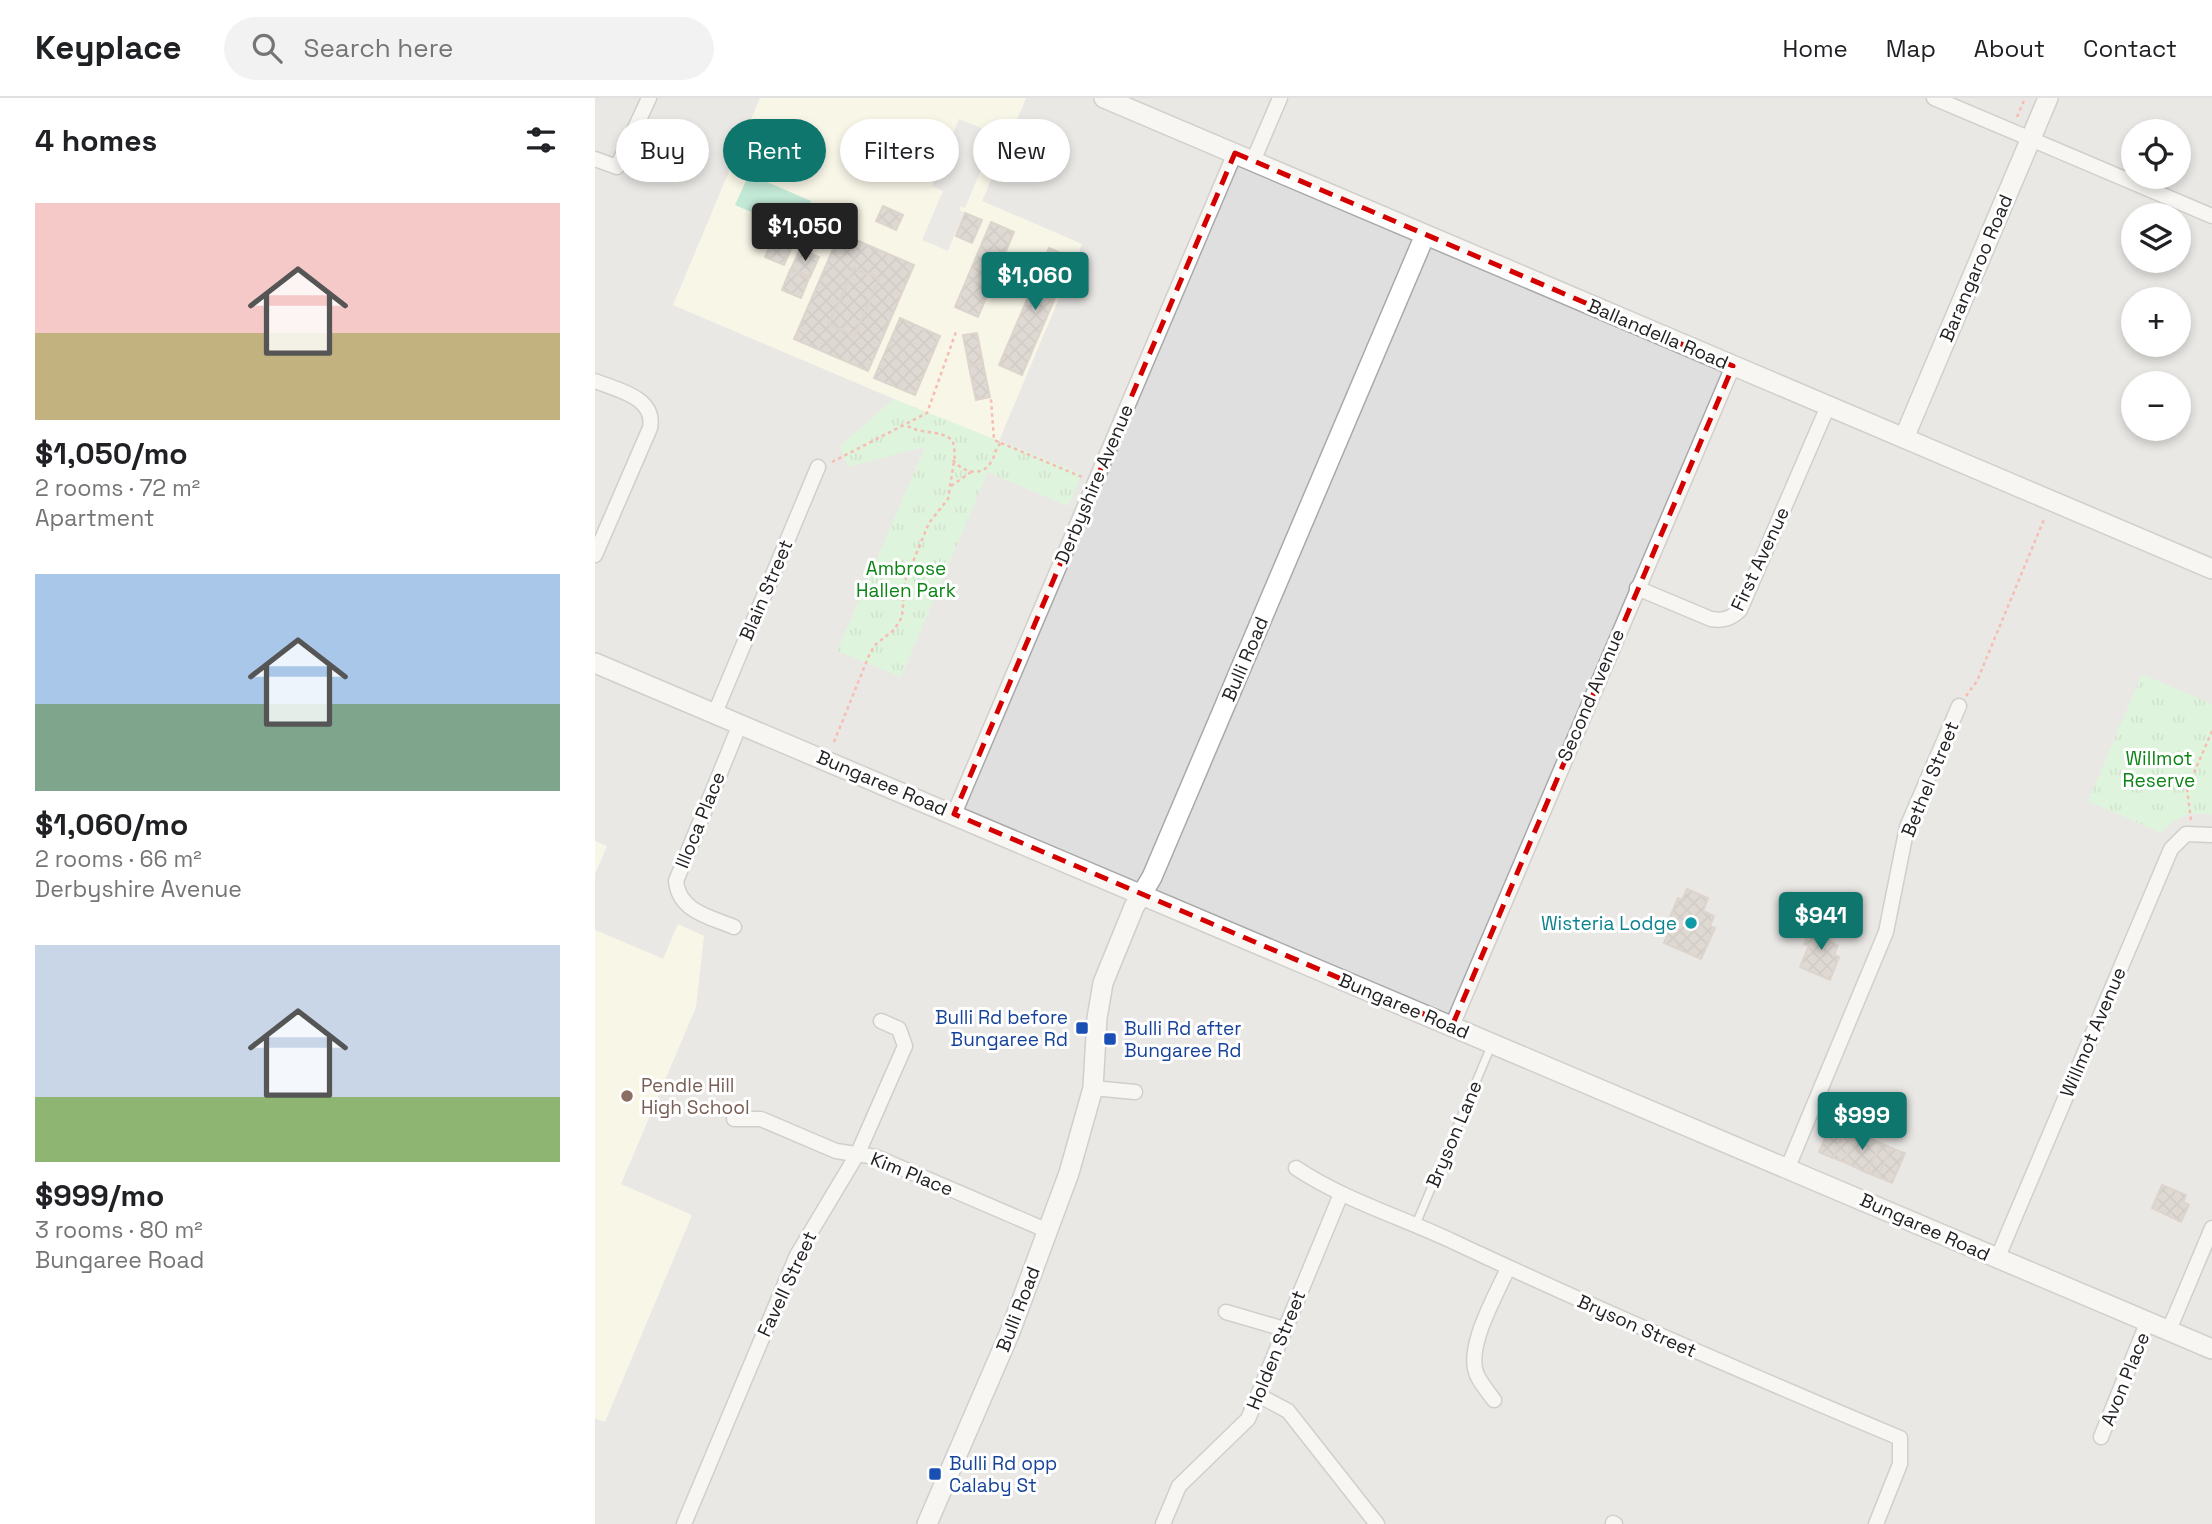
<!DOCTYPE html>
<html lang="en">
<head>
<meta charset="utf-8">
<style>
  :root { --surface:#fff; --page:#f2f2f2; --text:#202124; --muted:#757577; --line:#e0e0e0; --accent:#0f766e }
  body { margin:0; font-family:"Space Grotesk",sans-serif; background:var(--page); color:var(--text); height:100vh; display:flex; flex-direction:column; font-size:26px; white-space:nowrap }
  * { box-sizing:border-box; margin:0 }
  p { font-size:23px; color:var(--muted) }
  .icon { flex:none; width:38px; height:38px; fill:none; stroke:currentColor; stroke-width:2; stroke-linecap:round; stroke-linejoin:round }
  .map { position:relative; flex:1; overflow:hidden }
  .sheet { display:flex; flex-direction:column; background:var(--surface); width:595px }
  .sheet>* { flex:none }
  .guide { position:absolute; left:21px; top:21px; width:665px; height:63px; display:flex; gap:14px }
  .controls { position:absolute; left:1526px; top:21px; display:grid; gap:14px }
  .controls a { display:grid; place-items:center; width:70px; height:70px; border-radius:50%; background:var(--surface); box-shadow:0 4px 10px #0003; font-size:35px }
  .price { position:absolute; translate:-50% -60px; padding:0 16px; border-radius:7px; background:var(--accent); color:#fff; font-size:23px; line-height:46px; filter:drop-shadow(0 2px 4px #0008) }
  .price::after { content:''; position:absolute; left:50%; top:42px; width:21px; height:16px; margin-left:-10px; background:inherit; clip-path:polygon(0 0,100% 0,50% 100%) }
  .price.current { background:#222; color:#fff }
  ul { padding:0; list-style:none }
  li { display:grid; align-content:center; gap:14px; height:371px; padding:0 35px }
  li span { display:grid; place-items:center; height:217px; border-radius:0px; color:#555 }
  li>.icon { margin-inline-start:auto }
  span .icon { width:126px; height:126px; fill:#fffc; stroke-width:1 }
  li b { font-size:30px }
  h2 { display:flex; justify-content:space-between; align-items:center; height:84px; padding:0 35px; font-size:30px }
  .tag { padding:0 24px; border-radius:32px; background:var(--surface); box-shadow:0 4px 10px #0003; font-size:24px; line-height:63px }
  .tag.current { background:var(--accent); color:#fff }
  header { display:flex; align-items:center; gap:42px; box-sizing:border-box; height:98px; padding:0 35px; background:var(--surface); border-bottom:2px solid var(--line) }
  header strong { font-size:33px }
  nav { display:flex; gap:38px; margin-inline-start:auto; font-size:24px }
  .search { width:490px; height:63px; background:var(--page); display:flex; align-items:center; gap:18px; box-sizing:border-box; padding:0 24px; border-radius:38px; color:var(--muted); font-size:26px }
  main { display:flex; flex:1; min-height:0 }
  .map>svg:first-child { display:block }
</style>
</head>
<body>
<header>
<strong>Keyplace</strong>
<div class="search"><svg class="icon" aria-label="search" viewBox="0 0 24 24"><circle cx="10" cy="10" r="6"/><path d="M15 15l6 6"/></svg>Search here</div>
<nav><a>Home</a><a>Map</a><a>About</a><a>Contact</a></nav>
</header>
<main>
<section class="sheet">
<h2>4 homes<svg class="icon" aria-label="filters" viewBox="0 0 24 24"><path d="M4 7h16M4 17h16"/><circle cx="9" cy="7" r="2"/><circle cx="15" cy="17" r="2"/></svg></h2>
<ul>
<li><span style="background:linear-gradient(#f6c9c9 60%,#c2b280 0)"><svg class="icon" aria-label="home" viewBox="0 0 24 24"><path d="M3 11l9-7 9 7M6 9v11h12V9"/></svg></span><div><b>$1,050/mo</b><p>2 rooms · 72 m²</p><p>Apartment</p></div></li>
<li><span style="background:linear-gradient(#a9c7e8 60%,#7fa58c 0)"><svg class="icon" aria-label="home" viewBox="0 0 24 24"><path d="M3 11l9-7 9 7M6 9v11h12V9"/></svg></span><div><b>$1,060/mo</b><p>2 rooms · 66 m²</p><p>Derbyshire Avenue</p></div></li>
<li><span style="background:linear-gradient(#c9d6e8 70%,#8fb573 0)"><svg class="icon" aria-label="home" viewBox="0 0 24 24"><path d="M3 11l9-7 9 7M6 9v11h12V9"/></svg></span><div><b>$999/mo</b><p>3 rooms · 80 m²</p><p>Bungaree Road</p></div></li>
</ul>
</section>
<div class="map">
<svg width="1617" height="1426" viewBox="0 0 1617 1426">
  <defs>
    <pattern id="park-tufts" width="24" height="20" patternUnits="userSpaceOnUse" patternTransform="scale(1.75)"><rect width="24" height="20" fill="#c8facc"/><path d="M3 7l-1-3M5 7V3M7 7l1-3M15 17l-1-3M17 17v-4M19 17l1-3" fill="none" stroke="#acd6af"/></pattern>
    <pattern id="building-cross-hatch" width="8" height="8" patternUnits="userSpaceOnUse" patternTransform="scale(1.75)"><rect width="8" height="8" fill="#c7bfb8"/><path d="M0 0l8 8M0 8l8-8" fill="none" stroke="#aba49e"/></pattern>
  </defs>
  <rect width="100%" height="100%" fill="#f2efe9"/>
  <path fill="#e0dfdf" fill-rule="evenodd" d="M0 0H165L78 207 299 301 245 348H331L243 553 393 374 473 408 486 376 404 342 487 146 387 103 431 0H1617V1426H0V1320L9 1324 97 1118 25 1086 101 909 92 831 83 827 69 861 0 832V776L12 748 0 743ZM1538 33H1584V79H1538ZM1538 117H1584V163H1538ZM1538 201H1584V247H1538ZM1538 285H1584V331H1538Z"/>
  <g fill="#ffffe5">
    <polygon points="165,0 431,0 387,103 487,146 403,345 78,207"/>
    <polygon points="0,743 12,748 0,776"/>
    <polygon points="83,826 109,838 101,909 26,1086 97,1117 10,1324 0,1320 0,832 68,861"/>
  </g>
  <g fill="url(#park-tufts)">
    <polygon points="299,301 487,376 473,408 393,374 306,579 242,553 330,349 253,369 245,348"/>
    <path d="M1547 576 1617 606V717C1596 712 1581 719 1566 735L1493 703Z"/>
  </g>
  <polygon fill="#88e0be" points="154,76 216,103 203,134 140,107"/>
  <polygon fill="#e2e2e2" points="364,21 401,36 370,110 366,108 364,112 369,114 353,153 327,142 348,93 337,88"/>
  <g fill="url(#building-cross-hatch)" stroke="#c4b6ab" stroke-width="2" fill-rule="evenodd">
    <polygon points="288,108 308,117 301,132 281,123"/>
    <polygon points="370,115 387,122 377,145 361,138"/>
    <polygon points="396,124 419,134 383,219 360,209"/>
    <path d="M245 135 319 167 273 273 199 241ZM259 170 284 181 259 238 234 226Z"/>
    <polygon points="179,139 198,147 189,167 170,159"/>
    <polygon points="454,150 477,160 427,277 404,267"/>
    <polygon points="205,151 224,159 215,179 196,171"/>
    <polygon points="259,170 284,181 259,238 234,226"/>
    <polygon points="195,172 214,180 206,200 187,192"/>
    <polygon points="305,220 345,238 320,297 279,280"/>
    <polygon points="382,235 388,265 374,268 368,237"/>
    <polygon points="388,266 395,299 381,302 374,269"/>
    <polygon points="1092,791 1113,800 1108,813 1119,818 1115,828 1120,830 1106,861 1069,845 1078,823 1074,821 1083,800 1087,802"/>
    <polygon points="1225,823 1239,829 1234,843 1243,847 1239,857 1244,859 1235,882 1205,869 1214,848 1209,846 1216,831 1221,833"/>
    <polygon points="1243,1012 1255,1017 1238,1060 1224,1054"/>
    <polygon points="1251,1030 1261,1034 1249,1064 1238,1060"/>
    <polygon points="1261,1034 1286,1045 1272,1075 1249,1064"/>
    <polygon points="1286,1045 1296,1050 1283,1079 1272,1075"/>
    <polygon points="1296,1050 1310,1055 1297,1085 1283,1079"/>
    <polygon points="1567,1087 1591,1097 1588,1104 1594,1107 1586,1124 1557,1110"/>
  </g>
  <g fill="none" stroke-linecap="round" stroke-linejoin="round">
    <g stroke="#a9a9a9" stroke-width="10">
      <polyline id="service" points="821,1126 897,946"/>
    </g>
    <g stroke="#a9a9a9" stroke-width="17">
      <g id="minor">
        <polyline points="1339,0 1617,118"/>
        <polyline points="0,61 22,69 54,0"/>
        <polyline points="658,63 685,0"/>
        <path d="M0 283C22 292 61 299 55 330L0 457"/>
        <path d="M1042 490 1116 521C1128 523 1135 521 1145 512L1233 308"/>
        <polyline points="120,615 223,369"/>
        <polyline points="359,716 640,55"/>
        <path d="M139 829C116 819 84 814 81 783L145 626"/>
        <polyline points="857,928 1138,268"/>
        <polyline points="498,990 540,994"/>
        <polyline points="139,1021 166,1021 241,1053 281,1059 453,1133"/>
        <polyline points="1193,1069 1291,834 1312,729 1364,608"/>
        <path d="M701 1070C749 1102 806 1119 859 1144 1006 1213 1155 1277 1305 1340V1366L1281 1426"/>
        <polyline points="1402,1161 1576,751 1591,736 1617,737"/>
        <polyline points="631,1214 689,1231"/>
        <polyline points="1574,1232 1617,1130"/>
        <polyline points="663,1297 693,1313 782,1426"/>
        <path d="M899 1302C894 1295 887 1287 883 1279 868 1252 902 1196 913 1170"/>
        <polyline points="1506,1339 1553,1223"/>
        <polyline points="1018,1425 1020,1426"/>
        <polyline points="89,1426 202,1157 263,1055 310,948 304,931 286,923"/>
        <polyline points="568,1426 584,1388 653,1321 746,1096"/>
      </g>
    </g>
    <g stroke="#a9a9a9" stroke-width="22">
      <g id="tertiary">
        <polyline points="509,0 1617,471"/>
        <polyline points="1309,340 1453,0"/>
        <polyline points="0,565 1617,1251"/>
        <polyline points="332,1426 415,1234 474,1075 498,990 502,920 508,885 539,809 557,779 830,137"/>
      </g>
    </g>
    <g stroke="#fa8072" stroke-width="2.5" stroke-dasharray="3.5 3.5" stroke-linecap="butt">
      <polyline points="1422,19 1430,0"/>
      <polyline points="406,345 487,379"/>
      <path d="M358 362C367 374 387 380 396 364 401 357 399 351 406 345L399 342 396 301"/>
      <polyline points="237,364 332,315 361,234"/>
      <polyline points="356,388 376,374"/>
      <polyline points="1371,598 1382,583 1450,419"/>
      <path d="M239 644 275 555 281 546 299 532 307 519 310 483 334 425 353 401 360 357 358 343C344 330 325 338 310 326"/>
      <polyline points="1596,722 1592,691 1617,633"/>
    </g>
    <use href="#service" stroke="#fff" stroke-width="7"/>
    <use href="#minor" stroke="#fff" stroke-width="14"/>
    <use href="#tertiary" stroke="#fff" stroke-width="19"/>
  </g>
  <path d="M0 0H1617V1426H0ZM640 55 1138 268 857 928 359 716Z" fill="#f2efe9" fill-opacity=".55" fill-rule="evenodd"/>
  <path fill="none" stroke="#d40000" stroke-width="5" stroke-dasharray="14 9" stroke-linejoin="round" d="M640 55 1138 268 857 928 359 716Z"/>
  <circle fill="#0f9aa8" stroke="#fff" stroke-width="2.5" cx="1096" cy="825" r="7"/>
  <g fill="#1a4fb4" stroke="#fff" stroke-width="2.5">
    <rect x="480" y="923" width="14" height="14" rx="3.5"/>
    <rect x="508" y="934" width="14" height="14" rx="3.5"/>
    <rect x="333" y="1369" width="14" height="14" rx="3.5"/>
  </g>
  <circle fill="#8d6e63" stroke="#fff" stroke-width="2.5" cx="32" cy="998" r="7"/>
  <g text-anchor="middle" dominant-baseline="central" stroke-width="6" stroke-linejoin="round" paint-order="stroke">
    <g font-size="19" fill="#222" stroke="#fff">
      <text transform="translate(1381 170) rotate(-67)">Barangaroo Road</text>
      <text transform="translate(1063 236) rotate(23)">Ballandella Road</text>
      <text transform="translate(499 386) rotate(-67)">Derbyshire Avenue</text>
      <text transform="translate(1165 461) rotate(-65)">First Avenue</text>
      <text transform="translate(171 492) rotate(-67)">Blain Street</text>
      <text transform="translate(650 561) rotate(-67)">Bulli Road</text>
      <text transform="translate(996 597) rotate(-67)">Second Avenue</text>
      <text transform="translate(1335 681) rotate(-68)">Bethel Street</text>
      <text transform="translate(287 685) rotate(23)">Bungaree Road</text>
      <text transform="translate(105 722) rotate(-68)">Illoca Place</text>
      <text transform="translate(809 908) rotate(23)">Bungaree Road</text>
      <text transform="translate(1498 934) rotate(-67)">Willmot Avenue</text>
      <text transform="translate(859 1036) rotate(-67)">Bryson Lane</text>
      <text transform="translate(317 1076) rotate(22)">Kim Place</text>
      <text transform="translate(1330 1129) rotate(24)">Bungaree Road</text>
      <text transform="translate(192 1186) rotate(-65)">Favell Street</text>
      <text transform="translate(423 1211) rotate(-69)">Bulli Road</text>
      <text transform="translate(1042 1228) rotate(24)">Bryson Street</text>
      <text transform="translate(681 1252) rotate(-68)">Holden Street</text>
      <text transform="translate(1530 1281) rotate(-68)">Avon Place</text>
    </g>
    <g font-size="19" fill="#0c8416" stroke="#fff">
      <text x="311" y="470">Ambrose<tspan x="311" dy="22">Hallen Park</tspan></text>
      <text x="1564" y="660">Willmot<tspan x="1564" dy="22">Reserve</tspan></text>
    </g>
    <g font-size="19" fill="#0d838f" stroke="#fff" text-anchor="end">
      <text x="1082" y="825">Wisteria Lodge</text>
    </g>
    <g font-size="19" fill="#164399" stroke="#fff" text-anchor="start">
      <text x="473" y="919" text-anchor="end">Bulli Rd before<tspan x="473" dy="22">Bungaree Rd</tspan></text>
      <text x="529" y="930">Bulli Rd after<tspan x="529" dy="22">Bungaree Rd</tspan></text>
      <text x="354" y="1365">Bulli Rd opp<tspan x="354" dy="22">Calaby St</tspan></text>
    </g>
    <g font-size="19" fill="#785e54" stroke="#fff" text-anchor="start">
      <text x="46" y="987">Pendle Hill<tspan x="46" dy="22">High School</tspan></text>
    </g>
  </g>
</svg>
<div class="controls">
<a><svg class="icon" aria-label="locate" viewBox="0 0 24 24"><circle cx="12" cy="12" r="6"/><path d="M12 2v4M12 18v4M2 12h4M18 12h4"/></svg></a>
<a><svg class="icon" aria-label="layers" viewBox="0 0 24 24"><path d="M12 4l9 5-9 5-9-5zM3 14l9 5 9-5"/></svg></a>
<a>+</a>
<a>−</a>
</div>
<b class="price current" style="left:210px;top:165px">$1,050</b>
<b class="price" style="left:440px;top:214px">$1,060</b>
<b class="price" style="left:1226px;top:854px">$941</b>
<b class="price" style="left:1267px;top:1054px">$999</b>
<div class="guide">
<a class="tag">Buy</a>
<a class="tag current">Rent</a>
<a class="tag">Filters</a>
<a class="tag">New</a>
</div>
</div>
</main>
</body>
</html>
